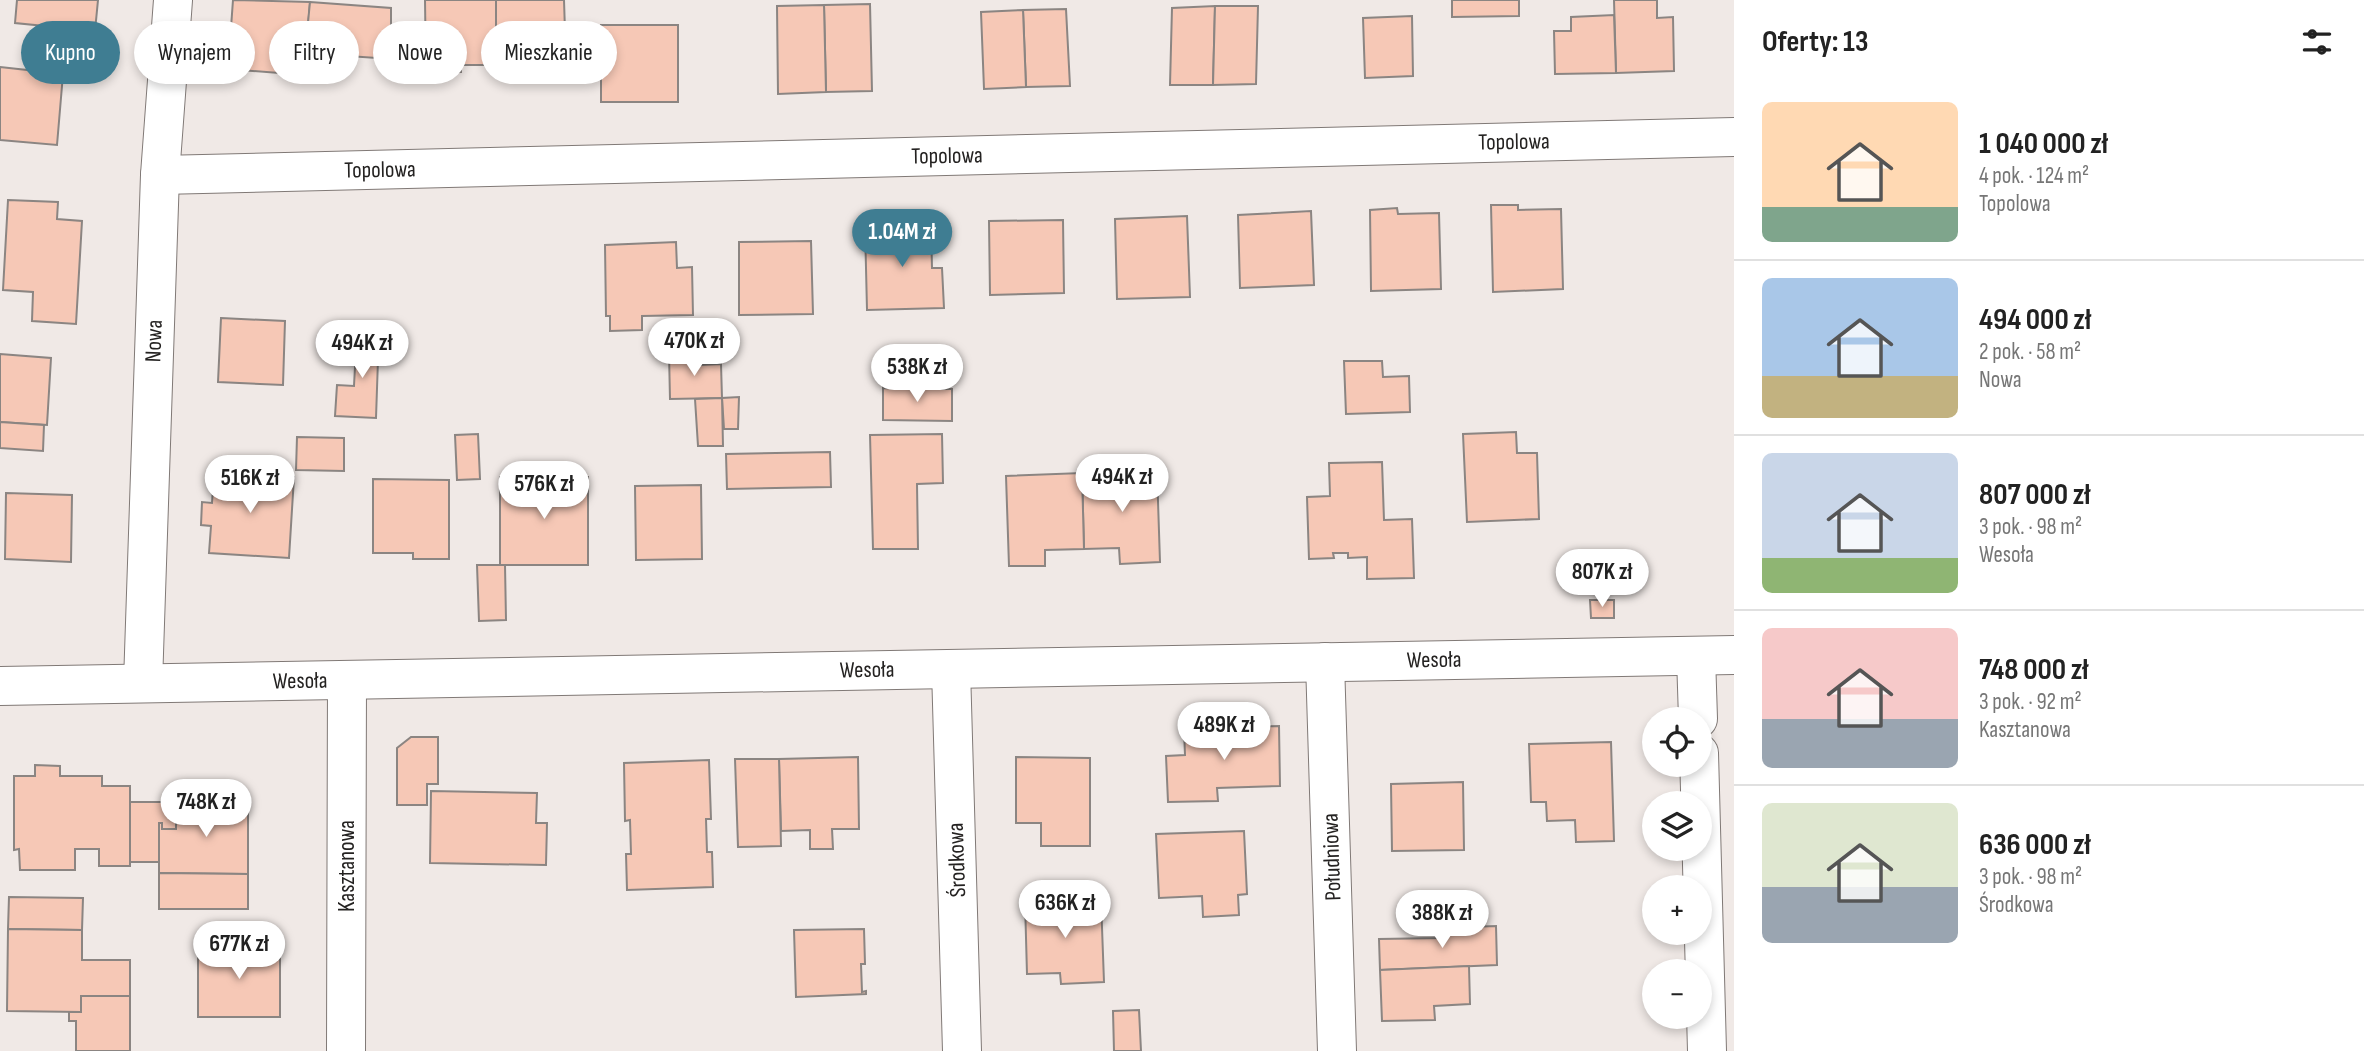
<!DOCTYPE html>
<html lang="pl">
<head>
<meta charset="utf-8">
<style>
  :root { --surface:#fff; --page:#f2f2f2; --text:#222; --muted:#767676; --line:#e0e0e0; --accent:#3f7d92 }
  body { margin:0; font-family:"Sofia Sans Condensed",sans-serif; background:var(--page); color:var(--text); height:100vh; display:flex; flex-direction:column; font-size:26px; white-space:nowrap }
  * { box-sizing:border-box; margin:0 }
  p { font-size:23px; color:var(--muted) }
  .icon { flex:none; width:38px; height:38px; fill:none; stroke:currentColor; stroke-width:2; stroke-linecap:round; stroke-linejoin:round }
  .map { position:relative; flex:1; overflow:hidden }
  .side { display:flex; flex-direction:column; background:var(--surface); width:630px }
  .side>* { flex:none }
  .top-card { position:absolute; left:21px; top:21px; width:665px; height:63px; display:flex; gap:14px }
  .fabs { position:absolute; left:1642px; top:707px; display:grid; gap:14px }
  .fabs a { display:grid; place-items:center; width:70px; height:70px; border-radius:50%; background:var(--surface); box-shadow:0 4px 10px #0003; font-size:35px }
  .price { position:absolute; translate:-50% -60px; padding:0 16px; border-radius:24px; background:#fff; color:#222; font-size:23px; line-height:46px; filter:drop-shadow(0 2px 4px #0008) }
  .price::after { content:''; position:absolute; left:50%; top:42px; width:21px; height:16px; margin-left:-10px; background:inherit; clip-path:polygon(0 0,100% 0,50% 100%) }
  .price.active { background:var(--accent); color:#fff }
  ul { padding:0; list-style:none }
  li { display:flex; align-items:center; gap:21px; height:175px; padding:0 28px }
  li+li { border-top:2px solid var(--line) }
  li span { display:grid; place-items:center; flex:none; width:196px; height:140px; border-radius:10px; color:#555 }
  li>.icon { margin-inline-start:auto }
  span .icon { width:84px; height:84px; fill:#fffc; stroke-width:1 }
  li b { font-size:30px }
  h2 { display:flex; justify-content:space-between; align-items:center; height:84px; padding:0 28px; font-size:30px }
  .pill { padding:0 24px; border-radius:32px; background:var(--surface); box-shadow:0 4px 10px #0003; font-size:24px; line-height:63px }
  .pill.active { background:var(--accent); color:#fff }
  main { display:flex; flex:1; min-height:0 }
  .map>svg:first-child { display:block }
</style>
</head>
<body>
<main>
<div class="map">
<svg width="1734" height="1051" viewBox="0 0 1734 1051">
  <rect width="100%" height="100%" fill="#f0e9e6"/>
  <g fill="#f6c8b6" stroke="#8b8582" stroke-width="2">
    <polygon points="17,0 98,0 95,31 15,23"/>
    <polygon points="233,0 310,2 304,75 228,69"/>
    <polygon points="425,0 496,0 496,65 461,65 461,72 426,73"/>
    <polygon points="496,0 564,0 566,63 496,65"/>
    <polygon points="1452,0 1519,0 1519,16 1452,17"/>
    <polygon points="1614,0 1657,0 1657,18 1673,17 1674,71 1616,73"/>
    <polygon points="310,2 391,8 391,59 305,53"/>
    <polygon points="870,4 872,91 826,92 824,5"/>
    <polygon points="824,5 826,92 778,94 777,6"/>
    <polygon points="1215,6 1213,85 1170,85 1172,8"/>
    <polygon points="1215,6 1258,6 1256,84 1213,85"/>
    <polygon points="1066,9 1070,86 1026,87 1023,10"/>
    <polygon points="1023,10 1026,87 984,89 981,12"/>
    <polygon points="1614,15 1616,73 1555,74 1554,31 1571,31 1571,17"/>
    <polygon points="1412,16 1413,76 1365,78 1363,18"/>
    <rect x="601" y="25" width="77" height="77"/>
    <polygon points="0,67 63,74 57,145 0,140"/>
    <polygon points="8,200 58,202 57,219 82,221 76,324 32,321 33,292 3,290"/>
    <polygon points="1491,205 1518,205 1518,210 1561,209 1563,289 1493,292"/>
    <polygon points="1397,208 1398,214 1439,213 1441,289 1371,291 1370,210"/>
    <polygon points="1311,211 1314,285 1240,288 1238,215"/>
    <polygon points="1187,216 1190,297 1117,299 1115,219"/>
    <polygon points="1063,220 1064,293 990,295 989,221"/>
    <polygon points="931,224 932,268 942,268 944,308 867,310 865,226"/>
    <polygon points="811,241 813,314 739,315 739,242"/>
    <polygon points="676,242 677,268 692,267 693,315 642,316 642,330 610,331 610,316 606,316 605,245"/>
    <polygon points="221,318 285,321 283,385 218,382"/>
    <polygon points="357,329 379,330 376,418 335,416 337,385 354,386"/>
    <polygon points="699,352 700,365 721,364 722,398 670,399 669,353"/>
    <polygon points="0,354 51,358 47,425 0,422"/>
    <polygon points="883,360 916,360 917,389 883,388"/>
    <polygon points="1344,361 1382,361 1383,377 1409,376 1410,412 1346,414"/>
    <polygon points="883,388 952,389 952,421 883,420"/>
    <polygon points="739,397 738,429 724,429 722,398"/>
    <polygon points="722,398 723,446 698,446 695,399"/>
    <polygon points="0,422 44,425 43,451 0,448"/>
    <polygon points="1516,432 1517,453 1537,453 1539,519 1467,522 1463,434"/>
    <polygon points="478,434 480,479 457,480 455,435"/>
    <polygon points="942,434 943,483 917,484 918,549 873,549 870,435"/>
    <polygon points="297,437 344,438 344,471 296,470"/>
    <polygon points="830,452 831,487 727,489 726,454"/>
    <polygon points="1382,462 1384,520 1412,519 1414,578 1367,579 1367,557 1348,558 1348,553 1333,553 1334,558 1309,559 1307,497 1330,496 1329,463"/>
    <polygon points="1157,471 1160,562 1120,564 1119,548 1084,549 1082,473"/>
    <polygon points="214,472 294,477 289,558 209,553 211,526 201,525 202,502 212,503"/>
    <polygon points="1082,473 1084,549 1045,550 1045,566 1009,566 1006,476"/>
    <rect x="500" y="477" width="88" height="88"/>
    <polygon points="373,479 449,480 449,559 413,559 413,553 373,553"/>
    <polygon points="701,485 702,559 636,560 635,486"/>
    <polygon points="6,493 72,495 71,562 5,559"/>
    <polygon points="477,565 505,565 506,620 479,621"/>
    <polygon points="1590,600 1614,600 1614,618 1591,618"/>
    <polygon points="1279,726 1280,786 1217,788 1218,801 1168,802 1166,756 1185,755 1184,729"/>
    <polygon points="411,737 438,737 438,784 427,784 427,805 397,805 397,748"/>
    <polygon points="1611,742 1614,841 1576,842 1575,820 1547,821 1546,802 1531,802 1529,744"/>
    <polygon points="858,757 859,829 832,829 833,849 810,849 810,830 781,831 779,759"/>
    <polygon points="1016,757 1090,758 1090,846 1041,846 1041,823 1016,823"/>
    <polygon points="735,759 779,759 781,846 738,847"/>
    <polygon points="709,760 711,819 706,819 707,852 712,852 713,887 627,890 626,854 631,854 630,820 625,821 624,763"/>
    <polygon points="35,765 60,766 60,776 102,776 102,786 130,786 130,866 99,866 99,849 75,849 75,870 20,870 19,849 14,850 14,776 35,776"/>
    <polygon points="1463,782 1464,850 1392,851 1391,784"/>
    <polygon points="431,791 537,793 536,823 547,823 546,865 430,863"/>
    <polygon points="130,802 176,802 176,829 162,829 162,823 159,823 159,862 130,862"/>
    <polygon points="176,802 248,802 248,874 159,873 159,823 162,823 162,829 176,829"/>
    <polygon points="1244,831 1247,894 1238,895 1239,915 1203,917 1202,896 1159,898 1156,834"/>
    <polygon points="159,873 248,874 248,909 159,909"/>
    <polygon points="9,897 83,898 82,930 8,929"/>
    <polygon points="1101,900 1104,982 1061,984 1060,973 1027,974 1025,901"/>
    <polygon points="1496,926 1497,965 1380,970 1379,939 1441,938 1440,928"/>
    <polygon points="8,929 82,930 82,960 130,960 130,996 81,996 81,1012 7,1011"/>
    <polygon points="864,929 865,964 861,964 862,992 866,991 866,994 796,997 794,930"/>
    <rect x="198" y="944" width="82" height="73"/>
    <polygon points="1469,966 1470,1004 1434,1006 1435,1020 1382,1021 1380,970"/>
    <polygon points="81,996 130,996 130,1051 76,1051 76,1021 69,1021 69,1012 81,1012"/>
    <polygon points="1139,1010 1141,1051 1114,1051 1113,1011"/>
  </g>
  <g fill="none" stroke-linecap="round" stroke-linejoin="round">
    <g stroke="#807976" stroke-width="40">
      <g id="minor">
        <polyline points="160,175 1734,137"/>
        <polyline points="1696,656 1698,719"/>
        <polyline points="1325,662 1337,1051"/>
        <polyline points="951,669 962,1051"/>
        <polyline points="143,683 160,175 173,0"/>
        <polyline points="0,686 1734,655"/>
        <polyline points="1699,753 1707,1051"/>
        <polyline points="346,1051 347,681"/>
      </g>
    </g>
    <use href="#minor" stroke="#fff" stroke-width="38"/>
  </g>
  <g text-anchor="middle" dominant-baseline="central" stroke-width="5" stroke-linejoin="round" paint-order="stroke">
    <g font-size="23" fill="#242221" stroke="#fff">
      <text transform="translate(1514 142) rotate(-1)">Topolowa</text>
      <text transform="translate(947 156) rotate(-1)">Topolowa</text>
      <text transform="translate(380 170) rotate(-1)">Topolowa</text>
      <text transform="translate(154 341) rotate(-88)">Nowa</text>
      <text transform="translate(1434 660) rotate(-1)">Wesoła</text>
      <text transform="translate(867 670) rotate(-1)">Wesoła</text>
      <text transform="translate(300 681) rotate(-1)">Wesoła</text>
      <text transform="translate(1332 857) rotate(-92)">Południowa</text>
      <text transform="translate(957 860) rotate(-92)">Środkowa</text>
      <text transform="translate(347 866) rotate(-90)">Kasztanowa</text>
    </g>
  </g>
</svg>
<div class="fabs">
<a><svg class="icon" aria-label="locate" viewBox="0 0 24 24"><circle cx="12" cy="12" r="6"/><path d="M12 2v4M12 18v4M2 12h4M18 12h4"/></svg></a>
<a><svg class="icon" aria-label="layers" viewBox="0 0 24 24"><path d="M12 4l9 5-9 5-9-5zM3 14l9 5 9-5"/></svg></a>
<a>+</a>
<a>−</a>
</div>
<b class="price active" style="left:902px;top:269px">1.04M zł</b>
<b class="price" style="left:694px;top:378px">470K zł</b>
<b class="price" style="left:362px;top:380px">494K zł</b>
<b class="price" style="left:917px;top:404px">538K zł</b>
<b class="price" style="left:1122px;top:514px">494K zł</b>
<b class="price" style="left:250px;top:515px">516K zł</b>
<b class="price" style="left:544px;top:521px">576K zł</b>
<b class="price" style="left:1602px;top:609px">807K zł</b>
<b class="price" style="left:1224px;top:762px">489K zł</b>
<b class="price" style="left:206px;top:839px">748K zł</b>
<b class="price" style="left:1065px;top:940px">636K zł</b>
<b class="price" style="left:1442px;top:950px">388K zł</b>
<b class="price" style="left:239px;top:981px">677K zł</b>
<div class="top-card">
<a class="pill active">Kupno</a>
<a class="pill">Wynajem</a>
<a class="pill">Filtry</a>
<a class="pill">Nowe</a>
<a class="pill">Mieszkanie</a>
</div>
</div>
<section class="side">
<h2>Oferty: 13<svg class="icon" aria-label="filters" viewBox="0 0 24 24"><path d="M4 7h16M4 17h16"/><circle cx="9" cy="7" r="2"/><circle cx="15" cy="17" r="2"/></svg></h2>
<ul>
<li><span style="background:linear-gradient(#ffd9b3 75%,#7fa58c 0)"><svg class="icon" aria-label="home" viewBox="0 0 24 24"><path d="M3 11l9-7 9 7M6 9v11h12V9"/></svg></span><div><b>1 040 000 zł</b><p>4 pok. · 124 m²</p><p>Topolowa</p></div></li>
<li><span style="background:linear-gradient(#a9c7e8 70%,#c2b280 0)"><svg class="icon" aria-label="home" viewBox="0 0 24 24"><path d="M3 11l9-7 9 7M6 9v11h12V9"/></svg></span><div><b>494 000 zł</b><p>2 pok. · 58 m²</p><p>Nowa</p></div></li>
<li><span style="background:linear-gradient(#c9d6e8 75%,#8fb573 0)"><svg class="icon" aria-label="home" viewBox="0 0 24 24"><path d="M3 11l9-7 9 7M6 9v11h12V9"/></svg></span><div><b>807 000 zł</b><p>3 pok. · 98 m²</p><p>Wesoła</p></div></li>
<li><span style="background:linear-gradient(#f6c9c9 65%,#9aa5b1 0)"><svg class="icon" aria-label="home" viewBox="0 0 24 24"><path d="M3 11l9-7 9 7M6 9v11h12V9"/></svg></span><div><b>748 000 zł</b><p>3 pok. · 92 m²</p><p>Kasztanowa</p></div></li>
<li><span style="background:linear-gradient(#dfe7d0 60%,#9aa5b1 0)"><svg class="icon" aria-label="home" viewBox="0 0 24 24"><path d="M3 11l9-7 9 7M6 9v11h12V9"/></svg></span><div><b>636 000 zł</b><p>3 pok. · 98 m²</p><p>Środkowa</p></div></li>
</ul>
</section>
</main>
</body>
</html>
